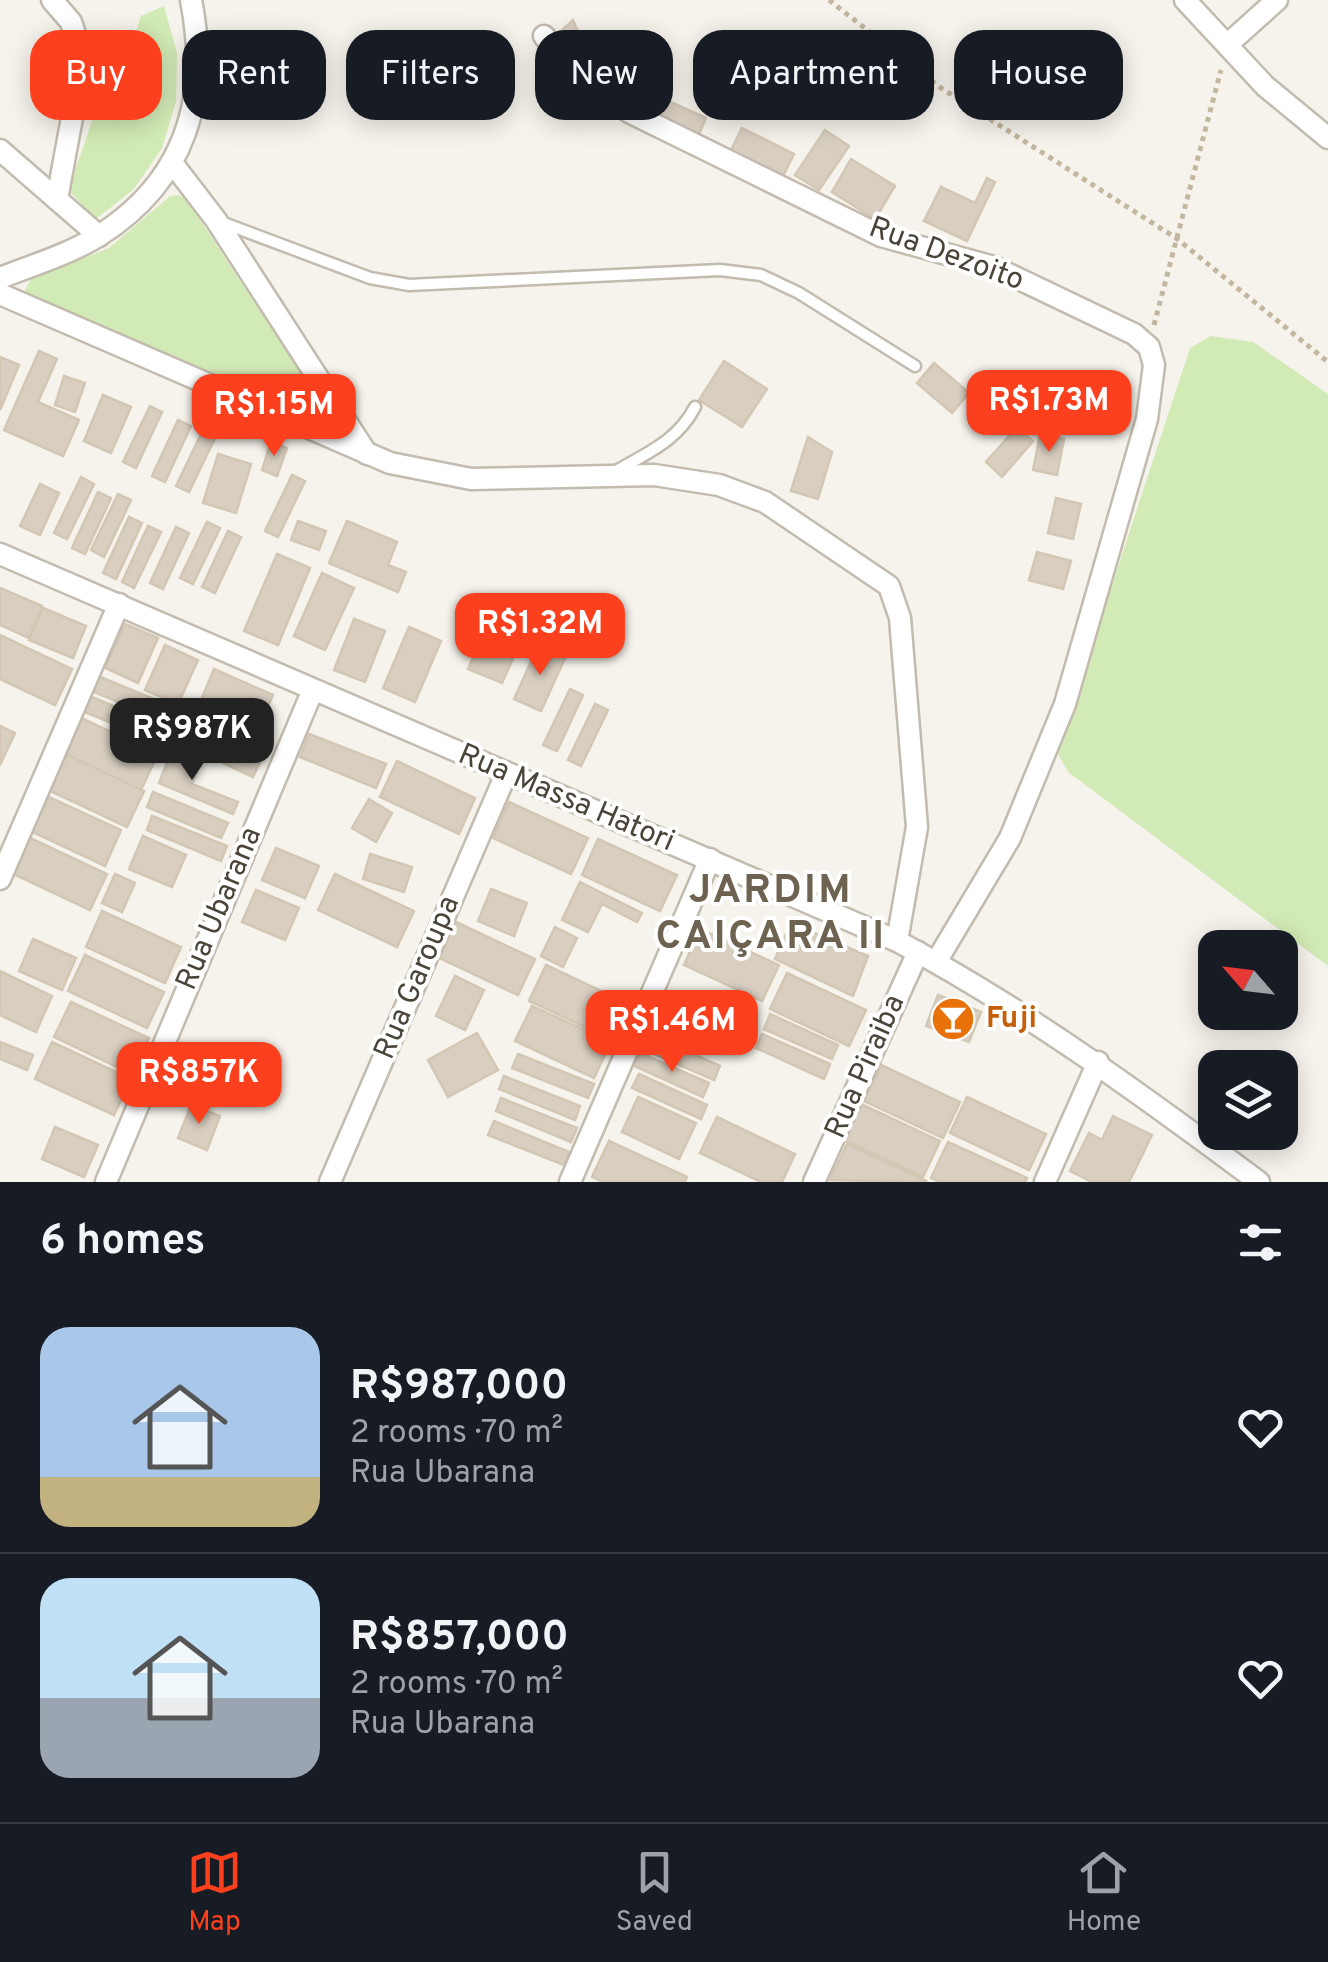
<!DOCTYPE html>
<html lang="en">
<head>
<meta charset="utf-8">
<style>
  :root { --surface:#171b24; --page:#20242c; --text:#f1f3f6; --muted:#9ea1a6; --line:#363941; --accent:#fc3f1d }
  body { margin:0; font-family:Overpass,sans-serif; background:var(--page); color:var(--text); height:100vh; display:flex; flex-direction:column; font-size:38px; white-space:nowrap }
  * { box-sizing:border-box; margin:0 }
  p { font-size:32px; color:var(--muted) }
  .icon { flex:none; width:55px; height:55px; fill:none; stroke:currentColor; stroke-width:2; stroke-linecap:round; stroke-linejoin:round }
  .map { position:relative; height:1182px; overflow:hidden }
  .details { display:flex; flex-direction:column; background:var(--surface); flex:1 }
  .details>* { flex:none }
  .hud { position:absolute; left:30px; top:30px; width:1270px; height:90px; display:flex; gap:20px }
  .needle { width:65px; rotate:298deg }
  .fabs { position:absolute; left:1198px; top:930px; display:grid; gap:20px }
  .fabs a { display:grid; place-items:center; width:100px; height:100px; border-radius:20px; background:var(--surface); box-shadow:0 5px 25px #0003; font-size:50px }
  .price { position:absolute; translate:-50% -85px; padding:0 22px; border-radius:20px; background:var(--accent); color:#fff; font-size:32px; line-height:65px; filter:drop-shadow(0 2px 5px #0008) }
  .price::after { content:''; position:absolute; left:50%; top:60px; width:30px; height:22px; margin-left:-15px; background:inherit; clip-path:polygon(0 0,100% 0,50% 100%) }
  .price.current { background:#222; color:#fff }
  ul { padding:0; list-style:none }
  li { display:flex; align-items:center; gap:30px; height:250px; padding:0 40px }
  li+li { border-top:2px solid var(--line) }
  li span { display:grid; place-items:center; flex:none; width:280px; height:200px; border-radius:30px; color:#555 }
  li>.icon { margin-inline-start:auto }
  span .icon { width:120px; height:120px; fill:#fffc; stroke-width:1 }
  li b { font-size:42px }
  h2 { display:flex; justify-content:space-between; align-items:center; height:120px; padding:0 40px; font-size:42px }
  .chip { padding:0 35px; border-radius:30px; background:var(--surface); box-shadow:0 5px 25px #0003; font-size:35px; line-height:90px }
  .chip.current { background:var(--accent); color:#fff }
  .tab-bar { display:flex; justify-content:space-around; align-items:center; height:140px; border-top:2px solid var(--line); background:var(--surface); font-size:28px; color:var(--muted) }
  .tab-bar a { display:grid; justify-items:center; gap:5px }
  .tab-bar .current { color:var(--accent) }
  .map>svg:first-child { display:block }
</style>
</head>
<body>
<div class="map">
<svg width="1328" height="1182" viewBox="0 0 1328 1182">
  <rect width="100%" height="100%" fill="#f6f3ec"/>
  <g fill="#d2eab5">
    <polygon points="164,6 177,53 176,102 162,148 134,189 96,219 68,190 108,76 125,67 141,16"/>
    <polygon points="179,195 187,200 300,372 302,386 294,399 274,403 27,297 25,290 31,279 109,248 170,196"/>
    <polygon points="1211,336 1253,342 1328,394 1328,966 1068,772 1057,752 1190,348"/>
  </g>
  <g fill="#d8cfc1" stroke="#d3c7b4" stroke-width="2.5">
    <polygon points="573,20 593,67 580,72 562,30"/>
    <polygon points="655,95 706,118 697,139 645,116"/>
    <polygon points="742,128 794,154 783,176 731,150"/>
    <polygon points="825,130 849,146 819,190 795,175"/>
    <polygon points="851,159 895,186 875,219 832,192"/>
    <polygon points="987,178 995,182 967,241 924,221 941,187 975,203"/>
    <polygon points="39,351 57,359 38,402 79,420 63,456 4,430"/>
    <polygon points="0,357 19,365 0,410"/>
    <polygon points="724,361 767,389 742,427 699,400"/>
    <polygon points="934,363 969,393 952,413 917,383"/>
    <polygon points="64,376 85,383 75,412 55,405"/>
    <polygon points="103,395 131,407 111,453 84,441"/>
    <polygon points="150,406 162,412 136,468 123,462"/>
    <polygon points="178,420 191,426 165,482 152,476"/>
    <polygon points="1017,427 1033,441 1002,477 986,462"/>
    <polygon points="203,430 216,436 189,492 176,486"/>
    <polygon points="1040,435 1064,439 1057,475 1033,470"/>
    <polygon points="808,437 832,452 818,499 791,491"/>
    <polygon points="271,442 287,448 277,476 262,470"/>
    <polygon points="218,454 251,464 236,513 203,503"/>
    <polygon points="292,475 305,481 278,537 265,531"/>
    <polygon points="81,477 94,484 67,539 54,533"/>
    <polygon points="40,484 59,493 40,535 20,526"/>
    <polygon points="98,492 111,498 85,554 72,548"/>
    <polygon points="118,494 131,500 104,557 91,550"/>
    <polygon points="1056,498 1081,504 1073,539 1048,533"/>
    <polygon points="129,517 142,523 116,579 103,573"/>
    <polygon points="298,521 326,531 319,550 291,540"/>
    <polygon points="347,521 397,542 388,565 406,572 398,592 329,563"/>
    <polygon points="207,522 220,528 193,584 180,578"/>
    <polygon points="148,526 161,532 134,588 122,582"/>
    <polygon points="176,527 189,533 163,589 150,583"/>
    <polygon points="228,531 241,537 215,593 202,587"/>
    <polygon points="1037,552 1071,561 1063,589 1029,580"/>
    <polygon points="277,554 310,568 278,645 244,631"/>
    <polygon points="322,573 354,588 325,650 294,636"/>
    <polygon points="0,588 42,606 29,638 0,625"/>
    <polygon points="43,608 86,626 73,658 29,640"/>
    <polygon points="354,619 385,631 365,682 334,670"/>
    <polygon points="125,624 158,638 138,683 105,668"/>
    <polygon points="488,624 522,639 502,683 468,669"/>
    <polygon points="409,627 441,641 415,702 383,688"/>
    <polygon points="0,635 72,669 55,705 0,679"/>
    <polygon points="539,644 566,656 541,711 514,699"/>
    <polygon points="165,645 198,660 178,704 145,690"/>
    <polygon points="214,669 273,695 257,731 199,705"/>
    <polygon points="98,676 173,707 166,722 92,691"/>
    <polygon points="570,689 583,695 557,751 543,745"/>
    <polygon points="87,695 162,726 155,741 80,710"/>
    <polygon points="191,704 270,741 253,777 174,740"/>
    <polygon points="595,704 608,710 581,766 568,760"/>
    <polygon points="79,717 158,754 141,790 62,753"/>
    <polygon points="0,726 15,733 0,765"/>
    <polygon points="309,734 386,764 376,788 300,757"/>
    <polygon points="171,752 200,764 192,784 238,802 233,814 159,783"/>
    <polygon points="65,754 144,791 127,827 48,790"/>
    <polygon points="397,761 475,798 459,834 380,797"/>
    <polygon points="153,792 228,823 221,838 147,807"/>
    <polygon points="42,794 121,830 105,866 26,829"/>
    <polygon points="369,799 392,813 376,842 352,828"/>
    <polygon points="509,802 588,838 571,874 493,838"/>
    <polygon points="152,816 227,846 221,861 147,830"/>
    <polygon points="143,836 186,855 172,887 129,869"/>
    <polygon points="28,837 107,874 90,910 11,873"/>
    <polygon points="598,839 677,875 660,911 582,875"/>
    <polygon points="276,848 319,866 305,898 262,880"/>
    <polygon points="370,854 412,867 404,892 363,879"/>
    <polygon points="115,874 135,883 122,912 102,903"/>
    <polygon points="335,874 414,911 397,947 318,910"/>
    <polygon points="580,882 642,913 637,922 602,904 588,932 562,920"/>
    <polygon points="491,889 527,903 514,936 478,921"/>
    <polygon points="256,890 299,908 285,940 242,922"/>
    <polygon points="102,911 181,947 165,983 86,947"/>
    <polygon points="456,922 535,959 518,995 439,958"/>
    <polygon points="791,923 868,956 853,996 775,959"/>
    <polygon points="555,927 577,938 563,967 541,956"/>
    <polygon points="700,929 779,965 762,1001 684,965"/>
    <polygon points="33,939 76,958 62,990 19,971"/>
    <polygon points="85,955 164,992 147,1028 68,991"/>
    <polygon points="546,965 625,1002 608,1038 529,1001"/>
    <polygon points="0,971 52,996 36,1032 0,1015"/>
    <polygon points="787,973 866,1010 849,1046 770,1009"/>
    <polygon points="455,976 484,990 465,1030 436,1016"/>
    <polygon points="938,995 981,1012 969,1042 926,1026"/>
    <polygon points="71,1002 149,1038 132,1074 54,1037"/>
    <polygon points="532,1006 611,1042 594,1078 515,1041"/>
    <polygon points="663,1010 731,1040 725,1054 656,1024"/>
    <polygon points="770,1014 838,1045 832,1059 764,1029"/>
    <polygon points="477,1033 498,1070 448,1097 428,1060"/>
    <polygon points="762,1034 830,1064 824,1079 756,1048"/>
    <polygon points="652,1036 720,1066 714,1080 645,1050"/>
    <polygon points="0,1042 33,1055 27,1070 0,1059"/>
    <polygon points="52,1042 131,1079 114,1115 35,1079"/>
    <polygon points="640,1053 709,1083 703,1097 634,1066"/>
    <polygon points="518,1054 594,1084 588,1098 512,1068"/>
    <polygon points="881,1065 960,1102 943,1138 864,1101"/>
    <polygon points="639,1074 707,1105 701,1119 632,1088"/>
    <polygon points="504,1076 580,1106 575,1120 499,1089"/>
    <polygon points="638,1097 696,1123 679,1159 622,1132"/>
    <polygon points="967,1097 1046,1134 1029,1170 950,1133"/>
    <polygon points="501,1098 577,1128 571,1142 496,1111"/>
    <polygon points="861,1104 940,1141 923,1177 844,1140"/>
    <polygon points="191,1105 220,1116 207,1150 178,1138"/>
    <polygon points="1113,1116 1152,1135 1129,1182 1092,1182 1070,1171 1089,1133 1102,1140"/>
    <polygon points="717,1117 795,1154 782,1182 761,1182 700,1153"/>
    <polygon points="494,1121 569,1152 564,1165 488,1135"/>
    <polygon points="55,1127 98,1145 84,1177 42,1159"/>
    <polygon points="609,1141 687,1177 685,1182 603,1182 592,1177"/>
    <polygon points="948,1142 1027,1178 1025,1182 941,1182 931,1178"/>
    <polygon points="847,1144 926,1181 925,1182 830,1180"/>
  </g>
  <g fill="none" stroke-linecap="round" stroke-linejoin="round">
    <g stroke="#c2bbae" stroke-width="15">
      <g id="service">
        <polyline points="221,222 370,278 409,285 720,270 761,275 799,293 915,366"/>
        <path d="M618 470C649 452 678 440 695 407"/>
      </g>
    </g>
    <g stroke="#c2bbae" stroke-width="25">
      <g id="minor">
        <polyline points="52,0 71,22 83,58 57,199"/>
        <polyline points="1185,0 1265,86 1328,138"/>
        <polyline points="544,36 583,81 629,112 881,236 994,267 1134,334 1149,347 1154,365 1147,419 1065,704 1010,838 936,962"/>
        <polyline points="1228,44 1277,0"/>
        <polyline points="0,150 99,236"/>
        <polyline points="173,164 216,220 367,454"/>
        <path d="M0 278C33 265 70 254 100 235 186 180 210 97 191 0"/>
        <polyline points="0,294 390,463 471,479 654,475 719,485 746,495 765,502 889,586 900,618 917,827 897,941"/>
        <path d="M0 554 897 941C1026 1010 1142 1095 1259 1182"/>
        <polyline points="0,879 119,604"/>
        <polyline points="106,1182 312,692"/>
        <polyline points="330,1182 506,774"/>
        <polyline points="570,1182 710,859"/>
        <polyline points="814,1182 918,952"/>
        <polyline points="1045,1182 1098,1062"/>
      </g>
    </g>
    <g stroke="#c4b79f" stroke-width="5" stroke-dasharray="5 5" stroke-linecap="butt">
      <polyline points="829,0 941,88 1176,238 1328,362"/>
      <polyline points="1154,325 1221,70"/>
    </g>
    <use href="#service" stroke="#fff" stroke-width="10"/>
    <use href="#minor" stroke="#fff" stroke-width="20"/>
  </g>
  <defs>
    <g id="bar-disc" transform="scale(2.25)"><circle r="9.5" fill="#e8710a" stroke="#fff"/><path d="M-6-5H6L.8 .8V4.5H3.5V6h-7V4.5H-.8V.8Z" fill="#fff"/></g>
  </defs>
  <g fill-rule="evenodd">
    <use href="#bar-disc" x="953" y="1019"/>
  </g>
  <g text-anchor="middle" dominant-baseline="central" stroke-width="8" stroke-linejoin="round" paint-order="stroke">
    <g font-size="30" fill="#4b4439" stroke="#fff">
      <text transform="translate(946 255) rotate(20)">Rua Dezoito</text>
      <text transform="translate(566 799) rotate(23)">Rua Massa Hatori</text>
      <text transform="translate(220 909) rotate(-67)">Rua Ubarana</text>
      <text transform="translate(418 978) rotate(-67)">Rua Garoupa</text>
      <text transform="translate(866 1067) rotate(-66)">Rua Piraiba</text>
    </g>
    <g font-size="30" font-weight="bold" fill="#c56008" stroke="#fff" text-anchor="start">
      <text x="986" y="1019">Fuji</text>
    </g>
    <g font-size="40" font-weight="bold" letter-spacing="2.5" fill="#6e6250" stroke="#fff">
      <text x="771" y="892">JARDIM<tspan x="771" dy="46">CAIÇARA II</tspan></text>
    </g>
  </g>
</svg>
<div class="fabs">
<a><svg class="needle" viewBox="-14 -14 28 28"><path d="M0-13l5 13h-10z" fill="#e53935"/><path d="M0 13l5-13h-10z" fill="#9ea1a6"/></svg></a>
<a><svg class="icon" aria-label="layers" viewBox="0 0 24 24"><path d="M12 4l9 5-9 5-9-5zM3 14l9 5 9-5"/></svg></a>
</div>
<b class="price" style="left:1049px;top:455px">R$1.73M</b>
<b class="price" style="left:274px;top:459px">R$1.15M</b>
<b class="price" style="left:540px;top:678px">R$1.32M</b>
<b class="price current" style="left:192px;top:783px">R$987K</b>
<b class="price" style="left:672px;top:1075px">R$1.46M</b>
<b class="price" style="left:199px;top:1127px">R$857K</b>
<div class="hud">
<a class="chip current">Buy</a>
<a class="chip">Rent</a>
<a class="chip">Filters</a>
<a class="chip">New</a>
<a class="chip">Apartment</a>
<a class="chip">House</a>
</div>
</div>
<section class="details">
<h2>6 homes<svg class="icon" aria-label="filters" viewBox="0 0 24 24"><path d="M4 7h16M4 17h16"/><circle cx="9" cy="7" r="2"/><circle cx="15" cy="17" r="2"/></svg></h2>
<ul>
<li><span style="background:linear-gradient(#a9c7e8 75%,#c2b280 0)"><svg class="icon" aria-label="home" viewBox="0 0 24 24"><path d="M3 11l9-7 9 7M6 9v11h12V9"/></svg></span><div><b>R$987,000</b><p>2 rooms · 70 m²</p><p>Rua Ubarana</p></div><svg class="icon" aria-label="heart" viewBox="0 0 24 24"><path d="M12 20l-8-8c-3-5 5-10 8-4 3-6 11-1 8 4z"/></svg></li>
<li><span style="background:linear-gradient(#bfe0f5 60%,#9aa5b1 0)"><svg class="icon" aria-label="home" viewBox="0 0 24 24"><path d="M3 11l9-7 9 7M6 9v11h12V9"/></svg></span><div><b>R$857,000</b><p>2 rooms · 70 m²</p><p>Rua Ubarana</p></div><svg class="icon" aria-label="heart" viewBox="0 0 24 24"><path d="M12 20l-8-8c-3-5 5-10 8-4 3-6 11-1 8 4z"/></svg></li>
</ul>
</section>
<nav class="tab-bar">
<a class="current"><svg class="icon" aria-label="map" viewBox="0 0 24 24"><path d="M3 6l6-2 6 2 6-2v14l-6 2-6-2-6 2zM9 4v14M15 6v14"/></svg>Map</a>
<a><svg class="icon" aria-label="saved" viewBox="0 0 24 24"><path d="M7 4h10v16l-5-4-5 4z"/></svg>Saved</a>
<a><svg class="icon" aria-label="home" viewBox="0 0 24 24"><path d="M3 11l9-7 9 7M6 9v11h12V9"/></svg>Home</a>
</nav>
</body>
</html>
